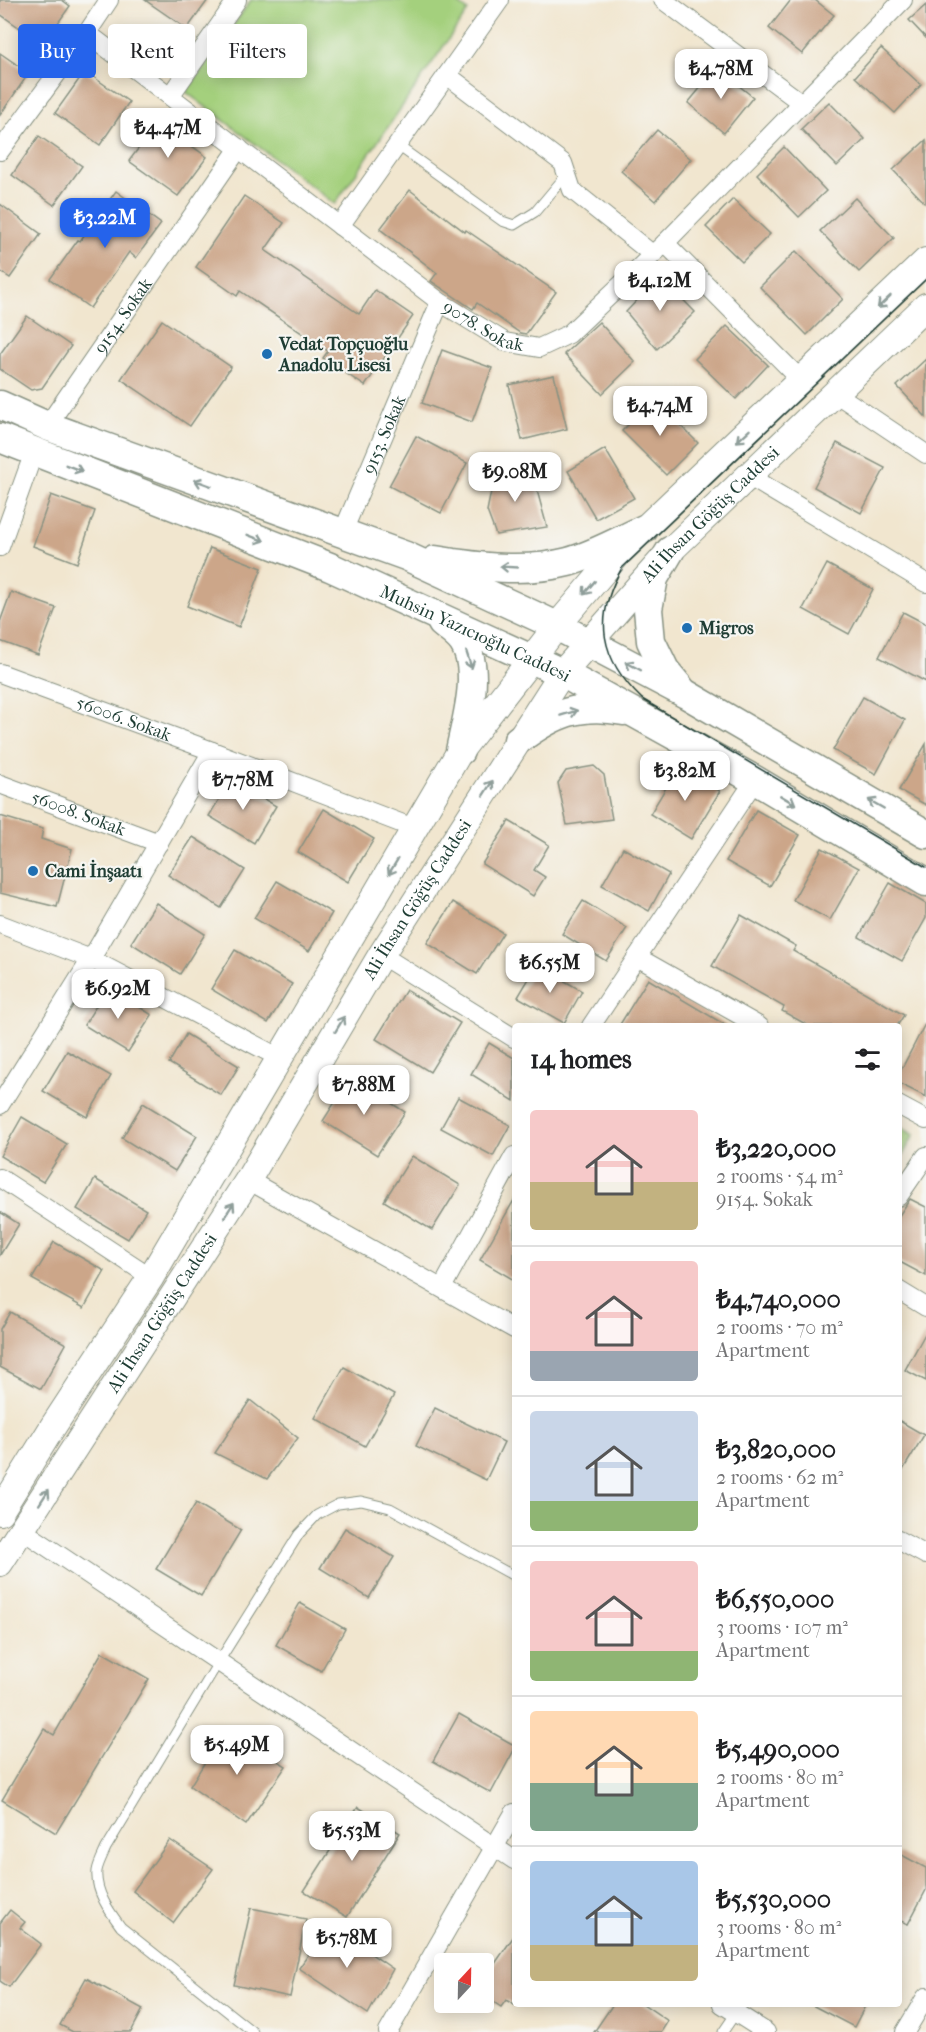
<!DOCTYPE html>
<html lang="en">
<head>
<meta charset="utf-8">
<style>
  :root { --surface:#fff; --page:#f2f2f2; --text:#202124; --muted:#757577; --line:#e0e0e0; --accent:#2563eb }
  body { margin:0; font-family:"IM FELL French Canon",serif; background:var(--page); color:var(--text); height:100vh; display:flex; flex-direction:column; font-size:22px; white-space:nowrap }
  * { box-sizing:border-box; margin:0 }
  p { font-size:20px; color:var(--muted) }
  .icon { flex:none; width:33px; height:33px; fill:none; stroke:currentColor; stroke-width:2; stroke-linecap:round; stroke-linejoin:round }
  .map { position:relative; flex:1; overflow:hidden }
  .details { position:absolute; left:512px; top:1023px; width:390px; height:984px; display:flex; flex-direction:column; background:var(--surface); border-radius:6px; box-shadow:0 3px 15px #0003 }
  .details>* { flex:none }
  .top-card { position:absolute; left:18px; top:24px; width:404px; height:54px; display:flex; gap:12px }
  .needle { width:39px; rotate:22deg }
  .buttons { position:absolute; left:434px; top:1953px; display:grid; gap:12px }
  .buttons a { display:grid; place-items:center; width:60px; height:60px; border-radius:6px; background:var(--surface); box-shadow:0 3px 15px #0003; font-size:30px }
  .price { position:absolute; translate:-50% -51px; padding:0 14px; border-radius:12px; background:#fff; color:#222; font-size:20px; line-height:39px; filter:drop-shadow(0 2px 3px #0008) }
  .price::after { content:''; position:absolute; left:50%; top:36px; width:18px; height:14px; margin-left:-9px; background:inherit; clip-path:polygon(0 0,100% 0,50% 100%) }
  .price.active { background:var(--accent); color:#fff }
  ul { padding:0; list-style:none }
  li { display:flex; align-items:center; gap:18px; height:150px; padding:0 18px }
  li+li { border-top:2px solid var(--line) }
  li span { display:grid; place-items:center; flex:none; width:168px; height:120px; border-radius:6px; color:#555 }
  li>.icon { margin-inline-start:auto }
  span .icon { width:72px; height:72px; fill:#fffc; stroke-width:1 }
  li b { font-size:26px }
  h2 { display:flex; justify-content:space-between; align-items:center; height:72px; padding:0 18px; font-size:26px }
  .pill { padding:0 21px; border-radius:6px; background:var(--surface); box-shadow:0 3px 15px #0003; font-size:21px; line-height:54px }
  .pill.active { background:var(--accent); color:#fff }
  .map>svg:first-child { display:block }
</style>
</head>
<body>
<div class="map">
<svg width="926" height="2032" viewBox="0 0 926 2032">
  <rect width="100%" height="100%" fill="#f6f6f2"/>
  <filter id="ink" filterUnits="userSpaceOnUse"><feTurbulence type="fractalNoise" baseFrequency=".0167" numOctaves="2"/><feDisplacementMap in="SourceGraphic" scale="12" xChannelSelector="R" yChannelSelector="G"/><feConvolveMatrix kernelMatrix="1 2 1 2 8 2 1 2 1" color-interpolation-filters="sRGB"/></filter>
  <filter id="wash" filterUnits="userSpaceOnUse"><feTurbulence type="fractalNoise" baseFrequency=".008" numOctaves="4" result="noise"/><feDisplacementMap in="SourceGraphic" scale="24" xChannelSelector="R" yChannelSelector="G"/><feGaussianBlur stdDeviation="1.35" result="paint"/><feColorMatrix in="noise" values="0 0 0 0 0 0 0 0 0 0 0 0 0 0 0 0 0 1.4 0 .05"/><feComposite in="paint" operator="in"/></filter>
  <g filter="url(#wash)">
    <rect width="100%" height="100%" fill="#f1e6cf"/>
    <g fill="#a4d07d" stroke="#628658" stroke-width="1.5">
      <polygon points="251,0 454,0 468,11 335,204 186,92"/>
      <polygon points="899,1126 914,1135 899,1162"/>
    </g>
    <g id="blocks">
      <g fill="#cca689">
        <polygon points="0,0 62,0 70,6 43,44 0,14"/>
        <polygon points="145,0 208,0 187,29"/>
        <polygon points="791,0 815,0 834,15 802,54 769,28"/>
        <polygon points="926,5 926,38 909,20"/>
        <polygon points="881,48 921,85 895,113 855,77"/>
        <polygon points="0,53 29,73 0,115"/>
        <polygon points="717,68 753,97 724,133 688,103"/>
        <polygon points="85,71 129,102 100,145 55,113"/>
        <polygon points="829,102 865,139 837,166 801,129"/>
        <polygon points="158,122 207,157 178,196 129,161"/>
        <polygon points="657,130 691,159 655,201 621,171"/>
        <polygon points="39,136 82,166 54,205 12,175"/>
        <polygon points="926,140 926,204 893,170"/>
        <polygon points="784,147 826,191 799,217 757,174"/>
        <polygon points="410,190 465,232 466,230 556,292 526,334 520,333 477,303 473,309 431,281 437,273 380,229"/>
        <polygon points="116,191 161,224 136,258 129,252 90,308 50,279 78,240 80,241"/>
        <polygon points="244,196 284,223 265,250 359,314 375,290 413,316 365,386 323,358 328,351 240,291 237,296 196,267"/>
        <polygon points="855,198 894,238 859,272 820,231"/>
        <polygon points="733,199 770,234 742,262 706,227"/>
        <polygon points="0,204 41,234 10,278 0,271"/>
        <polygon points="796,251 843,299 807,335 760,287"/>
        <polygon points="660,276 695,312 657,349 626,312"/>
        <polygon points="27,316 71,346 42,388 31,390 0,369 0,354"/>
        <polygon points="162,320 231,367 190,426 121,379"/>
        <polygon points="599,322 635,362 602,394 564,354"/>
        <polygon points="727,326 768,365 736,399 695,359"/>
        <polygon points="442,350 492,368 472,422 422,403"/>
        <polygon points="926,359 926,417 897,386"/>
        <polygon points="554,375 567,429 522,440 509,385"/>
        <polygon points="654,399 698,443 666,475 622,431"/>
        <polygon points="416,436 467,463 441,513 389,486"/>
        <polygon points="837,443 885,468 861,513 814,487"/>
        <polygon points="605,449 634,498 596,519 568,471"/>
        <polygon points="531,468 547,527 496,535 487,511 495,472"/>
        <polygon points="51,495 95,511 77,563 33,546"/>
        <polygon points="210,548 262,568 239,627 187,606"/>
        <polygon points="827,564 873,589 849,634 803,609"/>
        <polygon points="11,592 56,608 38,655 0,641 0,622"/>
        <polygon points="903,612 926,624 926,682 879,657"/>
        <polygon points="863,697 905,720 876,774 833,750"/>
        <polygon points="926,744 926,805 899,790"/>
        <polygon points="594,766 604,775 612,819 567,825 558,783 566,771"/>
        <polygon points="679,766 720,791 691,839 650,814"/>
        <polygon points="231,780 276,806 254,843 209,816"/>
        <polygon points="324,809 374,839 348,882 298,852"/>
        <polygon points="756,810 800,835 770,886 726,861"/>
        <polygon points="0,816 43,829 41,839 72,849 57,907 0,893"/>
        <polygon points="509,821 549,845 534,870 545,877 533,896 482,864"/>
        <polygon points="193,837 245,870 221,908 168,875"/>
        <polygon points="623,848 669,874 649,911 602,885"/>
        <polygon points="822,848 859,868 830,920 793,900"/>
        <polygon points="277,881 332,913 309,951 254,918"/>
        <polygon points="890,883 926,904 926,918 902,961 859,937"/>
        <polygon points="583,901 627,928 606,961 562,934"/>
        <polygon points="453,902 503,933 477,974 427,943"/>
        <polygon points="156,903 205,934 180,974 131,943"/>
        <polygon points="741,915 796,946 793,951 904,1015 897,1026 809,1026 782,1011 784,1007 712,966"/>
        <polygon points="235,950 292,984 268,1023 211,989"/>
        <polygon points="537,965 582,991 564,1023 518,997"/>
        <polygon points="648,979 727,1026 619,1026"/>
        <polygon points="108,987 152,1015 128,1052 84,1025"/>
        <polygon points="406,990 460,1023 430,1072 376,1039"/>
        <polygon points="926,1022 926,1097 898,1083 898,1076"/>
        <polygon points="186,1034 239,1066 221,1095 169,1063"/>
        <polygon points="489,1043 514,1058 514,1101 471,1074"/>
        <polygon points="67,1051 111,1076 87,1117 43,1091"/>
        <polygon points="351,1077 405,1112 377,1155 323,1121"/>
        <polygon points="458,1097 510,1125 493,1156 441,1128"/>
        <polygon points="143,1103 197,1136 175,1171 122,1138"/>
        <polygon points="22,1117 67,1144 43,1182 0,1156"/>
        <polygon points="412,1156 460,1185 432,1230 384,1201"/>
        <polygon points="95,1179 146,1210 128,1239 77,1209"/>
        <polygon points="910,1199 926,1207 926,1276 898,1261 898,1217"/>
        <polygon points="514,1200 514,1280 480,1260"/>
        <polygon points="0,1212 19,1224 0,1255"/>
        <polygon points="54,1242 105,1271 84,1308 32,1279"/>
        <polygon points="10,1312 66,1344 41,1389 0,1367 0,1329"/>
        <polygon points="926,1332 926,1381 905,1370"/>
        <polygon points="344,1367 394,1395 365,1446 315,1418"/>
        <polygon points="250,1400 298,1438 267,1479 215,1453"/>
        <polygon points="435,1408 504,1442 486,1480 416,1446"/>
        <polygon points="898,1420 924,1435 898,1478"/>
        <polygon points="196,1503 241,1530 201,1596 156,1569"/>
        <polygon points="345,1528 394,1557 369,1598 320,1568"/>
        <polygon points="300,1603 345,1629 321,1671 276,1645"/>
        <polygon points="102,1652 149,1679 56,1833 2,1800 44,1729 54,1735"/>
        <polygon points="459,1714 514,1745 514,1750 491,1793 433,1761"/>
        <polygon points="226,1728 286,1766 246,1825 190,1786"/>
        <polygon points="358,1807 400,1833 347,1917 304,1891"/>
        <polygon points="170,1840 213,1869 173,1923 133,1891"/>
        <polygon points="898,1853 926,1868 926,1890 908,1924 898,1920"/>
        <polygon points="251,1908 306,1919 290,1997 234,1985"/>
        <polygon points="10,1910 25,1922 20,1928 41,1944 9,1987 0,1981 0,1923"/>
        <polygon points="329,1925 393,1969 368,2014 299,1968"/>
        <polygon points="514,1936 514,2005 506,2000 501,2007 483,1995 483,1981"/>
        <polygon points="86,1978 143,2009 131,2032 73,2032 60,2025"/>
        <polygon points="613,2004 643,2004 668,2021 661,2032 594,2032"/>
        <polygon points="810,2004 866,2004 854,2027"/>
      </g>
    </g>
  </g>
  <g filter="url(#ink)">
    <use href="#blocks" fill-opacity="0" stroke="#889282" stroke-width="1.5"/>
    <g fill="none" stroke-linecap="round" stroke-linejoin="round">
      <g stroke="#889282" stroke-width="11">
        <g id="lane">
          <polyline points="397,145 502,221 514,225 535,212 567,174"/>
          <path d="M253 2032 121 1927C110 1912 95 1892 97 1871 98 1864 103 1855 106 1848L218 1663 299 1534 317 1515 338 1504 361 1501 390 1508 514 1576"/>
          <polyline points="723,2032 742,2004"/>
        </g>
      </g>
      <g stroke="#889282" stroke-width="20">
        <g id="street">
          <polyline points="663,0 803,104"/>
          <path id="s1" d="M87 33 440 302 505 342 539 348 569 334 665 243 903 0"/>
          <polyline points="447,75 563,163 572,190 652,254"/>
          <polyline points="170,96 237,0"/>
          <polyline points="0,151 87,33 109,0"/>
          <polyline points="340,226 500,0"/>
          <polyline points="665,243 802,381"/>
          <polyline points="835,393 926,454"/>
          <path id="s2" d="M47 426 239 148"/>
          <polyline points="748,476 926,583"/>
          <path id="s3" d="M342 534 440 302"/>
          <polyline points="0,547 34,452"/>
          <path id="s4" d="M0 673 212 751 416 829"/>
          <path id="s5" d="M0 784 159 843"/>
          <polyline points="0,924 91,959 280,1058"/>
          <polyline points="381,955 514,1038"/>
          <polyline points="637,957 759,1026"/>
          <polyline points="591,1026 755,780"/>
          <polyline points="0,1105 91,959 212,751"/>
          <polyline points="898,1105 926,1120"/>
          <polyline points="0,1178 151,1277"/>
          <polyline points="248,1180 514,1329"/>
          <polyline points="898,1197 926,1156"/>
          <polyline points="442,1288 514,1156"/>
          <polyline points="898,1290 926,1307"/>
          <polyline points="22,1530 514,1860"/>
          <polyline points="898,1540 926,1555"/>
          <polyline points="722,2004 766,2032"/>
          <polyline points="388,2032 514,1813"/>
          <polyline points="905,2032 926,1997"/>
        </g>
      </g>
      <g stroke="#889282" stroke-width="28">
        <g id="secondary">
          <polyline points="0,1512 52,1428 151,1277 460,751 557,626 619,553 926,261"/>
          <path id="s6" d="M0 1563 248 1180 381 955 562 673 670 551 926 306"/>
        </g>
      </g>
      <g stroke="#889282" stroke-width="31">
        <g id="primary">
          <polyline points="0,405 47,426 406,556 557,626 686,694 926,834"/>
          <path id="s7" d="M0 438 330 567 562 673 755 780 926 882"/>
          <polyline points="670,551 654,578 648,609 651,641 665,670 680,688"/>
          <path d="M435 560C478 567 525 573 568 562 594 555 620 540 644 529"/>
          <path d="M442 623C449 629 458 635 463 642 482 671 466 720 460 751"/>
          <path d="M518 740C553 714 579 702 624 711"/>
        </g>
      </g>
      <use href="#lane" stroke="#fff" stroke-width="9"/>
      <use href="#street" stroke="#fff" stroke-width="18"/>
      <use href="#secondary" stroke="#fff" stroke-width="26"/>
      <use href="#primary" stroke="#fff" stroke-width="28"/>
      <path stroke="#1f3d34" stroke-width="1.5" d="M926 279 622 568C593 618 600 659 642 699L926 867"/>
    </g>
    <defs><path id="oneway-shaft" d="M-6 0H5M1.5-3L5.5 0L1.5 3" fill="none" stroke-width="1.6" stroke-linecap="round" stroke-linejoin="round" transform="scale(1.5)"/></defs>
    <g stroke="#8f9e9a">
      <use href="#oneway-shaft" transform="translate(884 302) rotate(136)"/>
      <use href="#oneway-shaft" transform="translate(743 436) rotate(137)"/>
      <use href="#oneway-shaft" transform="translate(74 468) rotate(21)"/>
      <use href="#oneway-shaft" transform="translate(203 483) rotate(-160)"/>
      <use href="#oneway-shaft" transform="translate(256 538) rotate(21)"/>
      <use href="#oneway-shaft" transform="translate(509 567) rotate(-177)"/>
      <use href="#oneway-shaft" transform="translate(589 588) rotate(130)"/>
      <use href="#oneway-shaft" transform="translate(469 660) rotate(72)"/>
      <use href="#oneway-shaft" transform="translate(633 666) rotate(-152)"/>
      <use href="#oneway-shaft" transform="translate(569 713) rotate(-17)"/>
      <use href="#oneway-shaft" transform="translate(488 788) rotate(-57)"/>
      <use href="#oneway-shaft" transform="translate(788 800) rotate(31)"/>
      <use href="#oneway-shaft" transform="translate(876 804) rotate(-150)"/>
      <use href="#oneway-shaft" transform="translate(393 867) rotate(121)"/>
      <use href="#oneway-shaft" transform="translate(340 1024) rotate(-59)"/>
      <use href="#oneway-shaft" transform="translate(229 1210) rotate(-57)"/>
      <use href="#oneway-shaft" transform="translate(44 1497) rotate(-57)"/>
    </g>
  </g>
  <g fill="#1f6fb2" stroke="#f6f6f2" stroke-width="2">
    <circle cx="267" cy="354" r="6"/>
    <circle cx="687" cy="628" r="6"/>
    <circle cx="33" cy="871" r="6"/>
  </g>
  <g text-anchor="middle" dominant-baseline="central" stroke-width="4.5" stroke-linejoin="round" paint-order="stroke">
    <g font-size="18" fill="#1f3d34" stroke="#f6f6f2">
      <text stroke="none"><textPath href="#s2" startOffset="134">9154. Sokak</textPath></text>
      <text stroke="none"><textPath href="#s1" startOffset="494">9078. Sokak</textPath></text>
      <text stroke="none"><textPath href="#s3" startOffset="108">9153. Sokak</textPath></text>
      <text stroke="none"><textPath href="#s6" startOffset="1270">Ali İhsan Göğüş Caddesi</textPath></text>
      <text stroke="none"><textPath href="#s7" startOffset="514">Muhsin Yazıcıoğlu Caddesi</textPath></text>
      <text stroke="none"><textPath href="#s4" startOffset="132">56006. Sokak</textPath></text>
      <text stroke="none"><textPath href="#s5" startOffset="84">56008. Sokak</textPath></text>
      <text stroke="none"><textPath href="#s6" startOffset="784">Ali İhsan Göğüş Caddesi</textPath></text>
      <text stroke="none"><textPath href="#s6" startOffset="298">Ali İhsan Göğüş Caddesi</textPath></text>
    </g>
    <g font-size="18" font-weight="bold" fill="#1f3d34" stroke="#f6f6f2" text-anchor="start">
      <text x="279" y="344">Vedat Topçuoğlu<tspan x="279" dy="21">Anadolu Lisesi</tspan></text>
      <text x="699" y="628">Migros</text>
      <text x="45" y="871">Cami İnşaatı</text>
    </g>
  </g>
</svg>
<div class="buttons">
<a><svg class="needle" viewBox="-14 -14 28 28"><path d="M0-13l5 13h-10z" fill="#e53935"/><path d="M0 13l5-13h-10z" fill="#757577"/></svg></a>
</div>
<b class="price" style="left:721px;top:100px">₺4.78M</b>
<b class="price" style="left:168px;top:159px">₺4.47M</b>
<b class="price active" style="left:105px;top:249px">₺3.22M</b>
<b class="price" style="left:660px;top:312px">₺4.12M</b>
<b class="price" style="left:660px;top:437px">₺4.74M</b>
<b class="price" style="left:515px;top:503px">₺9.08M</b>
<b class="price" style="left:685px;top:802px">₺3.82M</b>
<b class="price" style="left:243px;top:811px">₺7.78M</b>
<b class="price" style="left:550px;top:994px">₺6.55M</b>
<b class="price" style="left:118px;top:1020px">₺6.92M</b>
<b class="price" style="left:364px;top:1116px">₺7.88M</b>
<b class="price" style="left:237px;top:1776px">₺5.49M</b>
<b class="price" style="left:352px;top:1862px">₺5.53M</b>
<b class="price" style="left:347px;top:1969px">₺5.78M</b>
<div class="top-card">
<a class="pill active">Buy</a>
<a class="pill">Rent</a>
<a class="pill">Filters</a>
</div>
<section class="details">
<h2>14 homes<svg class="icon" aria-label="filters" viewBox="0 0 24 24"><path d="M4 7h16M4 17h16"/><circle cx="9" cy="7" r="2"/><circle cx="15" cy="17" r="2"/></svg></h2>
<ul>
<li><span style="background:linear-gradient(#f6c9c9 60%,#c2b280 0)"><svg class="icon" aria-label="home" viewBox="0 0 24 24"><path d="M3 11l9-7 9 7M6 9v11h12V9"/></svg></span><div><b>₺3,220,000</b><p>2 rooms · 54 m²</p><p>9154. Sokak</p></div></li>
<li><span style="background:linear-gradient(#f6c9c9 75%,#9aa5b1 0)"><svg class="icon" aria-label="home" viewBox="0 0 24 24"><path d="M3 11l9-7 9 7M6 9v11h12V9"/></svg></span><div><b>₺4,740,000</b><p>2 rooms · 70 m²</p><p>Apartment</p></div></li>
<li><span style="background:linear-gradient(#c9d6e8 75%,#8fb573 0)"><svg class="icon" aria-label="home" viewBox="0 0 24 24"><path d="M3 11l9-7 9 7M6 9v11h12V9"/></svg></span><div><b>₺3,820,000</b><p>2 rooms · 62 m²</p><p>Apartment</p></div></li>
<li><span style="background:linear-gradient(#f6c9c9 75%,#8fb573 0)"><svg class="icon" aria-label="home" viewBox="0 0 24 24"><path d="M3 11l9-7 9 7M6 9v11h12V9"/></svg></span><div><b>₺6,550,000</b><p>3 rooms · 107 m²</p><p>Apartment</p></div></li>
<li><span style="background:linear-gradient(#ffd9b3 60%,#7fa58c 0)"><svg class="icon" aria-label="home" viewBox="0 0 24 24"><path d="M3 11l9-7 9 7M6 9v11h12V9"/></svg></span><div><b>₺5,490,000</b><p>2 rooms · 80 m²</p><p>Apartment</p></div></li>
<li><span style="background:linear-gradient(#a9c7e8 70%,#c2b280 0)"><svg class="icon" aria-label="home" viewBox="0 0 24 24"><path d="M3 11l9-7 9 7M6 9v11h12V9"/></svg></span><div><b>₺5,530,000</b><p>3 rooms · 80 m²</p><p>Apartment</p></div></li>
</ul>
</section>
</div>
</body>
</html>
